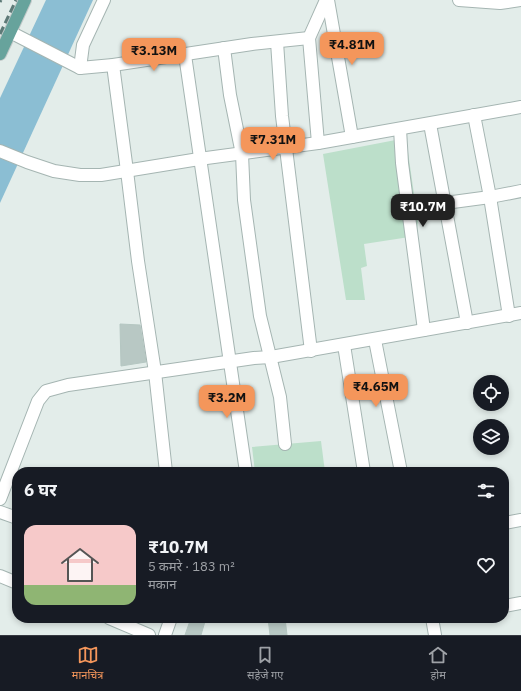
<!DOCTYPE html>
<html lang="hi">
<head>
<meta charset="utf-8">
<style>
  :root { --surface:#171b24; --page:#20242c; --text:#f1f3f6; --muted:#9ea1a6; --line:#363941; --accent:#f4965b }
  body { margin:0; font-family:"IBM Plex Sans","Noto Sans Devanagari",sans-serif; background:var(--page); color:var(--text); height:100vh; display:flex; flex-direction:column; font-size:15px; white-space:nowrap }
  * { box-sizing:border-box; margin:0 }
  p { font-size:13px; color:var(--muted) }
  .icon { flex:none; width:22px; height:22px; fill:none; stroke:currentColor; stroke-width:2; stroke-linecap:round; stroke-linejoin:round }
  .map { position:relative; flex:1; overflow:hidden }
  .details { position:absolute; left:12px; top:467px; width:497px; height:156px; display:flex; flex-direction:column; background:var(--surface); border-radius:16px; box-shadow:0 2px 6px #0003 }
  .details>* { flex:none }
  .tools { position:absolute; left:473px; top:375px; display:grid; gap:8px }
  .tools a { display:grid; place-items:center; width:36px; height:36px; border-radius:50%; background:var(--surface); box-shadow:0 2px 6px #0003; font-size:20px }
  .price { position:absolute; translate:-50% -34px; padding:0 9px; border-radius:8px; background:var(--accent); color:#111; font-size:13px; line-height:26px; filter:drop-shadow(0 1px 2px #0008) }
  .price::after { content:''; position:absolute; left:50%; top:24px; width:12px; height:9px; margin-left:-6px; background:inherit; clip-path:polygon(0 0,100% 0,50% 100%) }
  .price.active { background:#222; color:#fff }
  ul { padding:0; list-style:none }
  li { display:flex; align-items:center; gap:12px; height:100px; padding:0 12px }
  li+li { border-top:1px solid var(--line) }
  li span { display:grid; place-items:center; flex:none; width:112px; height:80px; border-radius:12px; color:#555 }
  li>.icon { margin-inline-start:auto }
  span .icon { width:48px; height:48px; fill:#fffc; stroke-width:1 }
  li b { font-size:17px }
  h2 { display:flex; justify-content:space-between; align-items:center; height:48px; padding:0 12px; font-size:17px }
  .dock { display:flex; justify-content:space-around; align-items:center; height:56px; border-top:1px solid var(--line); background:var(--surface); font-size:11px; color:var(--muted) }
  .dock a { display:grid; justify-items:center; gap:2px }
  .dock .active { color:var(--accent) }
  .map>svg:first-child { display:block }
</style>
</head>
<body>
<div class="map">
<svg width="521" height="635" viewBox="0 0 521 635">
  <rect width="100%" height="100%" fill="#e3edea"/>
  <g fill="#bcdfca">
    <polygon points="406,138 418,222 416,236 364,244 367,266 361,268 365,300 346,300 323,154"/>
    <polygon points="321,441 325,472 255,472 252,447"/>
  </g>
  <polygon fill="#8bbed3" points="46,0 93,0 0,203 0,98"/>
  <g fill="#b8c8c4" stroke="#b5c7c2">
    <polygon points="120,324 140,325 146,362 121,366"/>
    <polygon points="191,618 206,618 201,635 185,635"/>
    <polygon points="268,618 285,618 287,635 270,635"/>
  </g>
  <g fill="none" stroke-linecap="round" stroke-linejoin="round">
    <g stroke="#a5b5b2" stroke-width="14">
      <g id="minor">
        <polyline points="328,0 352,137"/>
        <polyline points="459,0 500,3 521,0"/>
        <polyline points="10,32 80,68 113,65 252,44 309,38"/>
        <polyline points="277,42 282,116 311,351"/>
        <polyline points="224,48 230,95 242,154 244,200 260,316 280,397 285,444"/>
        <polyline points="185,55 246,472"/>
        <polyline points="113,65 127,171 138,261 155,372 166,472"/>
        <polyline points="80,68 83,45 104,0"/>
        <polyline points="474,115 490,197 509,316"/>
        <polyline points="430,124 467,323"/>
        <polyline points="400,129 402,163 424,330"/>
        <polyline points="318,143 309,38 326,0"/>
        <polyline points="0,151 27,162 54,171 80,175 101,175 199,159 318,143 521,107"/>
        <polyline points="408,208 490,197 521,191"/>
        <polyline points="375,340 401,472"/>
        <polyline points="344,345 364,472"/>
        <polyline points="0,499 38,401 46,391 68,385 254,358 271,357 521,313"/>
        <polyline points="0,512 17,518"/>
        <polyline points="504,523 521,520"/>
        <polyline points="0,576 17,583"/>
        <polyline points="504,606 521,603"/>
        <polyline points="109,618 149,635"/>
        <polyline points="432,618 435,635"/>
        <polyline points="165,635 171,618"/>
      </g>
    </g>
    <g stroke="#c1c9c8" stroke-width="14">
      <polyline id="major" points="0,54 25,0"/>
    </g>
    <use href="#minor" stroke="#fff" stroke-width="12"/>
    <use href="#major" stroke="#67a39c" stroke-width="12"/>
    <g stroke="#5d7a77" stroke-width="3" stroke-dasharray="8 4" stroke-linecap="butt">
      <polyline points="0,2 1,0"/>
      <polyline points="0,34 16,0"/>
    </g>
  </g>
</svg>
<div class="tools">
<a><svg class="icon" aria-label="locate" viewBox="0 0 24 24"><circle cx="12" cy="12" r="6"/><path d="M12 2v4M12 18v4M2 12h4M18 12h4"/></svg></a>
<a><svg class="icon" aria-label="layers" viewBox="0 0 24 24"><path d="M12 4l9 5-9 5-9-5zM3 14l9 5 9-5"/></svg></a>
</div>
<b class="price" style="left:352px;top:66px">₹4.81M</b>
<b class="price" style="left:154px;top:72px">₹3.13M</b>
<b class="price" style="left:273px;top:161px">₹7.31M</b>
<b class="price active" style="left:423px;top:228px">₹10.7M</b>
<b class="price" style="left:376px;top:408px">₹4.65M</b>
<b class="price" style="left:227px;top:419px">₹3.2M</b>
<section class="details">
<h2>6 घर<svg class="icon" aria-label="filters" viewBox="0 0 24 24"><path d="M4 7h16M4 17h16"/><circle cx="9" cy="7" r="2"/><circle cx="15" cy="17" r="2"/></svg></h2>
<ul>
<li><span style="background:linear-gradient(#f6c9c9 75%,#8fb573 0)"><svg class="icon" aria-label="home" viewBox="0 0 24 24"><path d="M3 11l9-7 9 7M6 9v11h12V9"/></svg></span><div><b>₹10.7M</b><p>5 कमरे · 183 m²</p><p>मकान</p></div><svg class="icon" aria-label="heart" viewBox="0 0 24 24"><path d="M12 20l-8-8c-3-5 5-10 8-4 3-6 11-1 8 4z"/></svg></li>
</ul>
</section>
</div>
<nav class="dock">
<a class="active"><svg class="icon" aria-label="map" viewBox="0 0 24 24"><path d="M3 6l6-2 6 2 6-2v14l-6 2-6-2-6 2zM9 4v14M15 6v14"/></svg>मानचित्र</a>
<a><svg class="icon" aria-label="saved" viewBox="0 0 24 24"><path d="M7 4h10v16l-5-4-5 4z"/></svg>सहेजे गए</a>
<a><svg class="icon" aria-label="home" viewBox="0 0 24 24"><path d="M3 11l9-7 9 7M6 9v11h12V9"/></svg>होम</a>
</nav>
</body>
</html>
